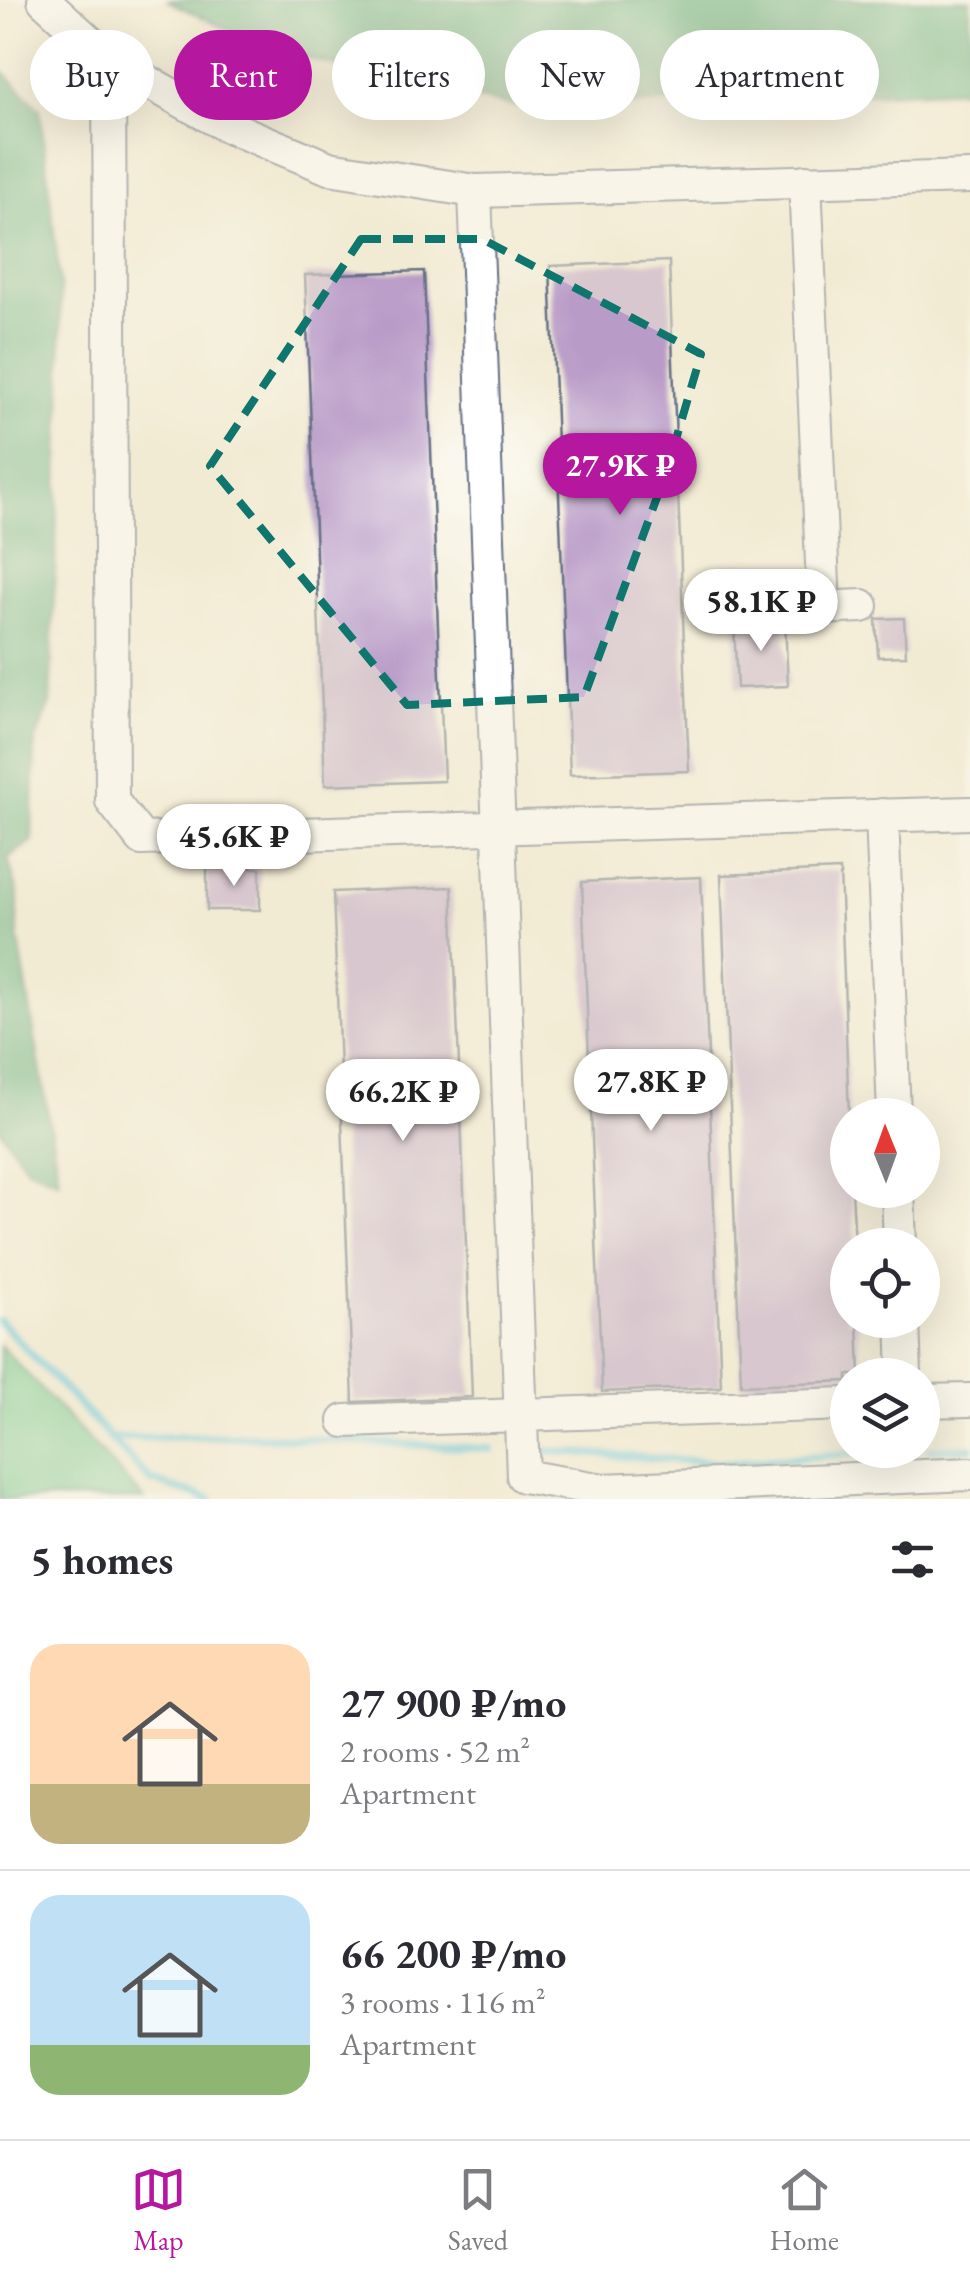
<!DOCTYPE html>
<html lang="en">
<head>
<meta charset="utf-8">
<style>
  :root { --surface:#fff; --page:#f7f7f7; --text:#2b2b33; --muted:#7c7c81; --line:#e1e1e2; --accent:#b5179e }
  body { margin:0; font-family:"EB Garamond",serif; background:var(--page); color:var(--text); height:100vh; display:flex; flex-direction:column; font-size:38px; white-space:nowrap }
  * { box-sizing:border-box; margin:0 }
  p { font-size:32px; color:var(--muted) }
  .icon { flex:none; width:55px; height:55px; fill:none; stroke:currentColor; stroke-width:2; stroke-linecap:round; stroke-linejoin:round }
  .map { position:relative; height:1499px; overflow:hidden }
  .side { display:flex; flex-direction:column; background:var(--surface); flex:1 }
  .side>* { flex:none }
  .banner { position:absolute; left:30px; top:30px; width:910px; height:90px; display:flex; gap:20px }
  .needle { width:65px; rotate:359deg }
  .buttons { position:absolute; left:830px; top:1098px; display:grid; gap:20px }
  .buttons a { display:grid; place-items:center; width:110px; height:110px; border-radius:50%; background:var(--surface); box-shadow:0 10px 40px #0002; font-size:50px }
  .price { position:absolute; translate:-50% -85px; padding:0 22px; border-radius:35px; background:#fff; color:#222; font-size:32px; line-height:65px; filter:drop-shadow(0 2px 5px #0008) }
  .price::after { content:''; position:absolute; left:50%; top:60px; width:30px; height:22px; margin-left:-15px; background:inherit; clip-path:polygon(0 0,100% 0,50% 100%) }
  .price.active { background:var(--accent); color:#fff }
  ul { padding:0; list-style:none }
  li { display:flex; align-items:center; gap:30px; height:250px; padding:0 30px }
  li+li { border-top:2px solid var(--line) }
  li span { display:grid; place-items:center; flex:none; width:280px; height:200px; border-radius:30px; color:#555 }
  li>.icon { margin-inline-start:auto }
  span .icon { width:120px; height:120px; fill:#fffc; stroke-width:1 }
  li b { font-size:42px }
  h2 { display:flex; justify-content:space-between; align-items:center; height:120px; padding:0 30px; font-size:42px }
  .chip { padding:0 35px; border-radius:45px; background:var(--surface); box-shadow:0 10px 40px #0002; font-size:35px; line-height:90px }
  .chip.active { background:var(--accent); color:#fff }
  .tabs { display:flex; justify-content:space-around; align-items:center; height:140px; border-top:2px solid var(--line); background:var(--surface); font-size:28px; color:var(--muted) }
  .tabs a { display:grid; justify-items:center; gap:5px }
  .tabs .active { color:var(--accent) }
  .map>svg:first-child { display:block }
</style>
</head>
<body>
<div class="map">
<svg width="970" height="1499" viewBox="0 0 970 1499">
  <rect width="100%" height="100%" fill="#fdfcf7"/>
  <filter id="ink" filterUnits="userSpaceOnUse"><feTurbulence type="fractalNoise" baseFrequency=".01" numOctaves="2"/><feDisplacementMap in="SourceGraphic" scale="20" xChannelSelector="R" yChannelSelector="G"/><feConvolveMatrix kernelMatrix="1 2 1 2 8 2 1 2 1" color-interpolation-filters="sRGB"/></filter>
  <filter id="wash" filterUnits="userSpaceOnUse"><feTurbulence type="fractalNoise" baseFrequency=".0048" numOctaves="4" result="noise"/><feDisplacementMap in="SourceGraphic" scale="40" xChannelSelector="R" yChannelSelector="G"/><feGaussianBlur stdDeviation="2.25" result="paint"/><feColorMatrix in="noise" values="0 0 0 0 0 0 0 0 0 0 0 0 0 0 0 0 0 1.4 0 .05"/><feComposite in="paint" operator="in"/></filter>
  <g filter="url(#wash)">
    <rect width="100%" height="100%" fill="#f2ebd4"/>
    <polygon fill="#71ca91" stroke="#467c78" stroke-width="2.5" points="0,1345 144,1499 0,1499"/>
    <g fill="#5cae7b" stroke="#3c6e6c" stroke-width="2.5">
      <polygon points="166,0 970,0 970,89 528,109 390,81 262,46"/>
      <polygon points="0,68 40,109 60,283 62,381 50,704 35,742 32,841 8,858 18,894 18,935 59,1181 27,1168 0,1129"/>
    </g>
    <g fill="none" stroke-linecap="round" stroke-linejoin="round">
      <g stroke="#63c7e1" stroke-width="8">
        <polyline points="0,1321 151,1481 211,1499"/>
        <polyline points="110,1438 254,1436 491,1449"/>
        <polyline points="930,1449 970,1448"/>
        <polyline points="548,1451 723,1463 872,1452"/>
      </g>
    </g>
    <g id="blocks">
      <g fill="#b99bc7">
        <polygon points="669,261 689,771 570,775 550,266"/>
        <polygon points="424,271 444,781 325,785 305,275"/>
        <polygon points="904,618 906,656 878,657 876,619"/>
        <polygon points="785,621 788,686 737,688 734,623"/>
        <rect x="207" y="868" width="53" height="42"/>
        <polygon points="840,870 849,1115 848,1190 852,1190 855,1245 848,1245 848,1320 858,1320 860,1375 848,1375 848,1381 741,1385 721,875"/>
        <polygon points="701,877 721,1387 602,1392 582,882"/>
        <polygon points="452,887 472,1397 353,1402 333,892"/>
      </g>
    </g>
  </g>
  <g filter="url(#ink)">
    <use href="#blocks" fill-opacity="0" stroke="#667187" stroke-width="2.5"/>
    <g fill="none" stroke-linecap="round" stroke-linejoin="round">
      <g stroke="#667187" stroke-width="36">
        <g id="minor">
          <polyline points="44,0 109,60 112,801 142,839 970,813"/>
          <polyline points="109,60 225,125 329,168 475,191 970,177"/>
          <polyline points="805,181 824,608"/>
          <polyline points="475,191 523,1476 603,1490 970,1474"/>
          <polyline points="756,611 862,606"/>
          <polyline points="882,815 894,1115"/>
          <polyline points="898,1190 900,1245"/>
          <polyline points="903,1320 905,1375"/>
          <polyline points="922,1401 970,1400"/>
          <polyline points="345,1421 848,1404"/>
        </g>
      </g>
      <use href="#minor" stroke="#fff" stroke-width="32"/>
    </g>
  </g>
  <path d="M0 0H970V1499H0ZM361 239H482L701 354 667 470 584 697 407 705 210 466Z" fill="#f2ebd4" fill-opacity=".55" fill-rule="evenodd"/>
  <path fill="none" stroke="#0f766e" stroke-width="8" stroke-dasharray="20 12" stroke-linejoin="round" d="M361 239H482L701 354 667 470 584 697 407 705 210 466Z"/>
</svg>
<div class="buttons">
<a><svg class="needle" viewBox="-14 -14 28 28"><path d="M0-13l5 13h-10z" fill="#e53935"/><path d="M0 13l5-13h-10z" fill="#7c7c81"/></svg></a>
<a><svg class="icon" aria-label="locate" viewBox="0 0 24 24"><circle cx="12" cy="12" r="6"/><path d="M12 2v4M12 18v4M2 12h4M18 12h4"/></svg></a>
<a><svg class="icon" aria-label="layers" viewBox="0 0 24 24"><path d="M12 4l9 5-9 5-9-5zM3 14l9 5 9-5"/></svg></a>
</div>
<b class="price active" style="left:620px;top:518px">27.9K ₽</b>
<b class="price" style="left:761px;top:654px">58.1K ₽</b>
<b class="price" style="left:234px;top:889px">45.6K ₽</b>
<b class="price" style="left:651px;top:1134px">27.8K ₽</b>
<b class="price" style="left:403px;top:1144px">66.2K ₽</b>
<div class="banner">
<a class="chip">Buy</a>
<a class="chip active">Rent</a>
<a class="chip">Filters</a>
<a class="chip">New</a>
<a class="chip">Apartment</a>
</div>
</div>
<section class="side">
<h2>5 homes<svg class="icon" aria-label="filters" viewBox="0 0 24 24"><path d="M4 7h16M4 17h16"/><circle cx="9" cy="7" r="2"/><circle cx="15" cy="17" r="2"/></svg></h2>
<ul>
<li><span style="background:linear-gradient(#ffd9b3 70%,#c2b280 0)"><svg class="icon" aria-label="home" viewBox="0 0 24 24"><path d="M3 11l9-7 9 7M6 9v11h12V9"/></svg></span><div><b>27 900 ₽/mo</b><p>2 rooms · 52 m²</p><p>Apartment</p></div></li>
<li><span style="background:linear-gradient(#bfe0f5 75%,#8fb573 0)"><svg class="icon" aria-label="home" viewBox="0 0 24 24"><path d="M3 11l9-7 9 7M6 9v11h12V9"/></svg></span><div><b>66 200 ₽/mo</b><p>3 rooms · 116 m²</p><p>Apartment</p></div></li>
</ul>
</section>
<nav class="tabs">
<a class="active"><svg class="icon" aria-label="map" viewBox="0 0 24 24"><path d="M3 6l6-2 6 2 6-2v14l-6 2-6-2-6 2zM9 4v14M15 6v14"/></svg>Map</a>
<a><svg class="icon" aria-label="saved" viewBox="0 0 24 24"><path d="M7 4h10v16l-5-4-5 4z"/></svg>Saved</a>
<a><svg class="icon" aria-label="home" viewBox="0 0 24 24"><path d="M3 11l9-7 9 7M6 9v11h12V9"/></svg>Home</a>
</nav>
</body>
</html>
